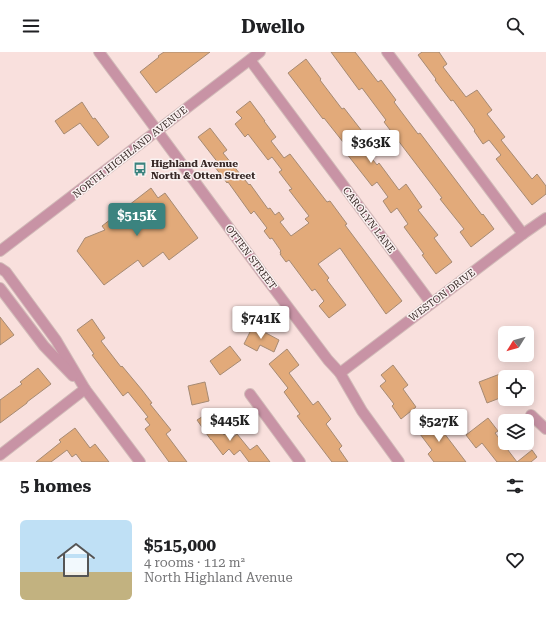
<!DOCTYPE html>
<html lang="en">
<head>
<meta charset="utf-8">
<style>
  :root { --surface:#fff; --page:#f6f6f6; --text:#202124; --muted:#757577; --line:#e0e0e0; --accent:#3b837f }
  body { margin:0; font-family:"Roboto Serif",serif; background:var(--page); color:var(--text); height:100vh; display:flex; flex-direction:column; font-size:15px; white-space:nowrap }
  * { box-sizing:border-box; margin:0 }
  p { font-size:13px; color:var(--muted) }
  .icon { flex:none; width:22px; height:22px; fill:none; stroke:currentColor; stroke-width:2; stroke-linecap:round; stroke-linejoin:round }
  .map { position:relative; height:410px; overflow:hidden }
  .side { display:flex; flex-direction:column; background:var(--surface); flex:1 }
  .side>* { flex:none }
  .needle { width:26px; rotate:233deg }
  .fabs { position:absolute; left:498px; top:274px; display:grid; gap:8px }
  .fabs a { display:grid; place-items:center; width:36px; height:36px; border-radius:6px; background:var(--surface); box-shadow:0 2px 10px #0003; font-size:20px }
  .price { position:absolute; translate:-50% -34px; padding:0 9px; border-radius:4px; background:#fff; color:#222; font-size:13px; line-height:26px; filter:drop-shadow(0 1px 2px #0008) }
  .price::after { content:''; position:absolute; left:50%; top:24px; width:12px; height:9px; margin-left:-6px; background:inherit; clip-path:polygon(0 0,100% 0,50% 100%) }
  .price.selected { background:var(--accent); color:#fff }
  ul { padding:0; list-style:none }
  li { display:flex; align-items:center; gap:12px; height:100px; padding:0 20px }
  li+li { border-top:1px solid var(--line) }
  li span { display:grid; place-items:center; flex:none; width:112px; height:80px; border-radius:6px; color:#555 }
  li>.icon { margin-inline-start:auto }
  span .icon { width:48px; height:48px; fill:#fffc; stroke-width:1 }
  li b { font-size:17px }
  h2 { display:flex; justify-content:space-between; align-items:center; height:48px; padding:0 20px; font-size:17px }
  header { display:flex; justify-content:space-between; align-items:center; height:52px; padding:0 20px; background:var(--surface); font-size:18px; font-weight:700 }
  .map>svg:first-child { display:block }
</style>
</head>
<body>
<header><svg class="icon" aria-label="menu" viewBox="0 0 24 24"><path d="M4 6h16M4 12h16M4 18h16"/></svg>Dwello<svg class="icon" aria-label="search" viewBox="0 0 24 24"><circle cx="10" cy="10" r="6"/><path d="M15 15l6 6"/></svg></header>
<div class="map">
<svg width="546" height="410" viewBox="0 0 546 410">
  <rect width="100%" height="100%" fill="#f9e0dd"/>
  <g fill="#e2aa7a" stroke="#a68a73">
    <polygon points="164,0 210,0 156,41 140,20 159,5 158,4"/>
    <polygon points="331,0 355,0 378,30 381,28 396,48 394,50 418,82 420,81 482,163 483,162 494,177 471,195 460,180 464,177 440,147 442,146 384,70 386,68 362,36 359,38"/>
    <polygon points="422,0 439,0 447,12 443,15 466,45 477,38 492,58 487,62 505,85 501,88 532,127 537,122 546,134 546,142 532,153 496,107 501,103 489,88 483,92 474,79 475,78 453,48 451,49 435,28 436,27 418,3"/>
    <polygon points="306,7 321,27 320,28 342,57 344,56 372,92 365,98 377,113 379,111 399,138 406,132 422,155 418,158 438,183 434,186 452,210 436,222 422,203 424,202 404,175 408,172 397,156 391,161 383,149 388,145 377,130 372,134 343,97 347,95 324,66 323,67 288,21"/>
    <polygon points="250,49 265,69 264,69 276,85 271,89 284,106 290,102 327,150 330,149 347,172 345,173 402,249 386,262 340,196 318,212 329,226 327,228 346,253 329,266 319,254 324,249 315,237 312,239 289,208 286,210 280,202 281,202 280,200 281,199 272,186 270,187 264,179 267,176 254,159 251,162 228,130 227,131 215,115 219,112 198,85 210,76 227,98 223,101 249,133 250,132 268,157 270,156 275,163 279,160 284,167 280,170 291,184 309,171 305,167 309,164 289,138 292,137 279,120 282,118 272,105 268,108 248,82 245,85 235,72 242,66 236,60"/>
    <polygon points="82,50 93,67 95,66 109,85 98,94 80,71 64,82 55,69"/>
    <polygon points="151,136 158,146 165,141 198,186 169,208 163,200 143,215 138,208 104,233 77,199 85,186 105,178 102,174"/>
    <polygon points="0,265 14,283 0,293"/>
    <polygon points="92,267 105,286 101,289 121,315 122,314 142,338 152,351 150,352 171,378 166,382 187,410 169,410 145,377 150,373 145,367 148,365 128,340 123,344 92,303 94,302 77,278"/>
    <polygon points="253,274 279,288 274,300 260,293 257,299 244,292"/>
    <polygon points="230,294 241,308 220,323 210,309"/>
    <polygon points="287,297 299,313 289,321 313,353 318,349 331,367 326,372 342,394 339,397 348,410 332,410 297,364 300,362 284,340 288,336 269,312"/>
    <polygon points="393,313 408,333 403,337 416,355 401,367 392,354 394,352 380,334 386,329 381,323"/>
    <polygon points="38,316 51,332 27,350 27,351 0,371 0,348 22,332 20,330"/>
    <polygon points="500,322 505,334 505,344 487,351 479,330"/>
    <polygon points="205,330 209,349 192,353 188,334"/>
    <polygon points="208,361 224,383 226,381 231,387 237,382 250,398 257,393 270,410 249,410 240,398 234,403 229,397 223,403 211,387 211,388 197,368"/>
    <polygon points="434,365 445,380 444,381 466,410 434,410 428,402 432,398 417,378"/>
    <polygon points="488,366 498,379 495,381 517,410 532,398 537,405 531,410 497,410 482,391 476,396 466,383"/>
    <polygon points="75,376 90,396 95,392 109,410 82,410 76,402 72,405 67,398 51,410 36,410 61,390 59,388"/>
  </g>
  <g fill="none" stroke-linecap="round" stroke-linejoin="round">
    <g stroke="#d2bbb9" stroke-width="12">
      <g id="minor">
        <polyline points="99,0 266,226 328,308 340,321 362,359 399,410"/>
        <polyline points="387,0 523,182"/>
        <polyline points="250,8 431,251"/>
        <polyline points="0,216 6,220 56,288 85,337 140,410"/>
        <polyline points="0,236 44,294 73,324"/>
        <polyline points="340,321 523,182 546,166"/>
        <polyline points="250,342 300,410"/>
        <polyline points="531,363 546,377"/>
        <polyline points="0,403 85,337"/>
      </g>
    </g>
    <g stroke="#d2bbb9" stroke-width="12">
      <polyline id="tertiary" points="0,199 260,0"/>
    </g>
    <use href="#minor" stroke="#c893a5" stroke-width="10"/>
    <use href="#tertiary" stroke="#c893a5" stroke-width="10"/>
  </g>
  <defs>
    <g id="bus-bare" transform="scale(1.08)"><path d="M-5-6H5V4H4V6H2V4H-2V6H-4V4H-5ZM-3.5-4V0h7V-4ZM-3.5 1.2v1.5H-2V1.2ZM2 1.2v1.5H3.5V1.2Z" fill="#3b837f" stroke="#faf2f1" stroke-width="2.5" paint-order="stroke"/></g>
  </defs>
  <g fill-rule="evenodd">
    <use href="#bus-bare" x="140" y="117"/>
  </g>
  <g text-anchor="middle" dominant-baseline="central" stroke-width="3" stroke-linejoin="round" paint-order="stroke">
    <g font-size="10" fill="#382927" stroke="#faf2f1">
      <text transform="translate(130 100) rotate(-38)">NORTH HIGHLAND AVENUE</text>
      <text transform="translate(369 168) rotate(53)">CAROLYN LANE</text>
      <text transform="translate(251 205) rotate(53)">OTTEN STREET</text>
      <text transform="translate(442 243) rotate(-37)">WESTON DRIVE</text>
    </g>
    <g font-size="10" font-weight="bold" fill="#382927" stroke="#faf2f1" text-anchor="start">
      <text x="151" y="111">Highland Avenue<tspan x="151" dy="12">North &amp; Otten Street</tspan></text>
    </g>
  </g>
</svg>
<div class="fabs">
<a><svg class="needle" viewBox="-14 -14 28 28"><path d="M0-13l5 13h-10z" fill="#e53935"/><path d="M0 13l5-13h-10z" fill="#757577"/></svg></a>
<a><svg class="icon" aria-label="locate" viewBox="0 0 24 24"><circle cx="12" cy="12" r="6"/><path d="M12 2v4M12 18v4M2 12h4M18 12h4"/></svg></a>
<a><svg class="icon" aria-label="layers" viewBox="0 0 24 24"><path d="M12 4l9 5-9 5-9-5zM3 14l9 5 9-5"/></svg></a>
</div>
<b class="price" style="left:371px;top:112px">$363K</b>
<b class="price selected" style="left:137px;top:185px">$515K</b>
<b class="price" style="left:261px;top:288px">$741K</b>
<b class="price" style="left:230px;top:390px">$445K</b>
<b class="price" style="left:439px;top:391px">$527K</b>
</div>
<section class="side">
<h2>5 homes<svg class="icon" aria-label="filters" viewBox="0 0 24 24"><path d="M4 7h16M4 17h16"/><circle cx="9" cy="7" r="2"/><circle cx="15" cy="17" r="2"/></svg></h2>
<ul>
<li><span style="background:linear-gradient(#bfe0f5 65%,#c2b280 0)"><svg class="icon" aria-label="home" viewBox="0 0 24 24"><path d="M3 11l9-7 9 7M6 9v11h12V9"/></svg></span><div><b>$515,000</b><p>4 rooms · 112 m²</p><p>North Highland Avenue</p></div><svg class="icon" aria-label="heart" viewBox="0 0 24 24"><path d="M12 20l-8-8c-3-5 5-10 8-4 3-6 11-1 8 4z"/></svg></li>
</ul>
</section>
</body>
</html>
